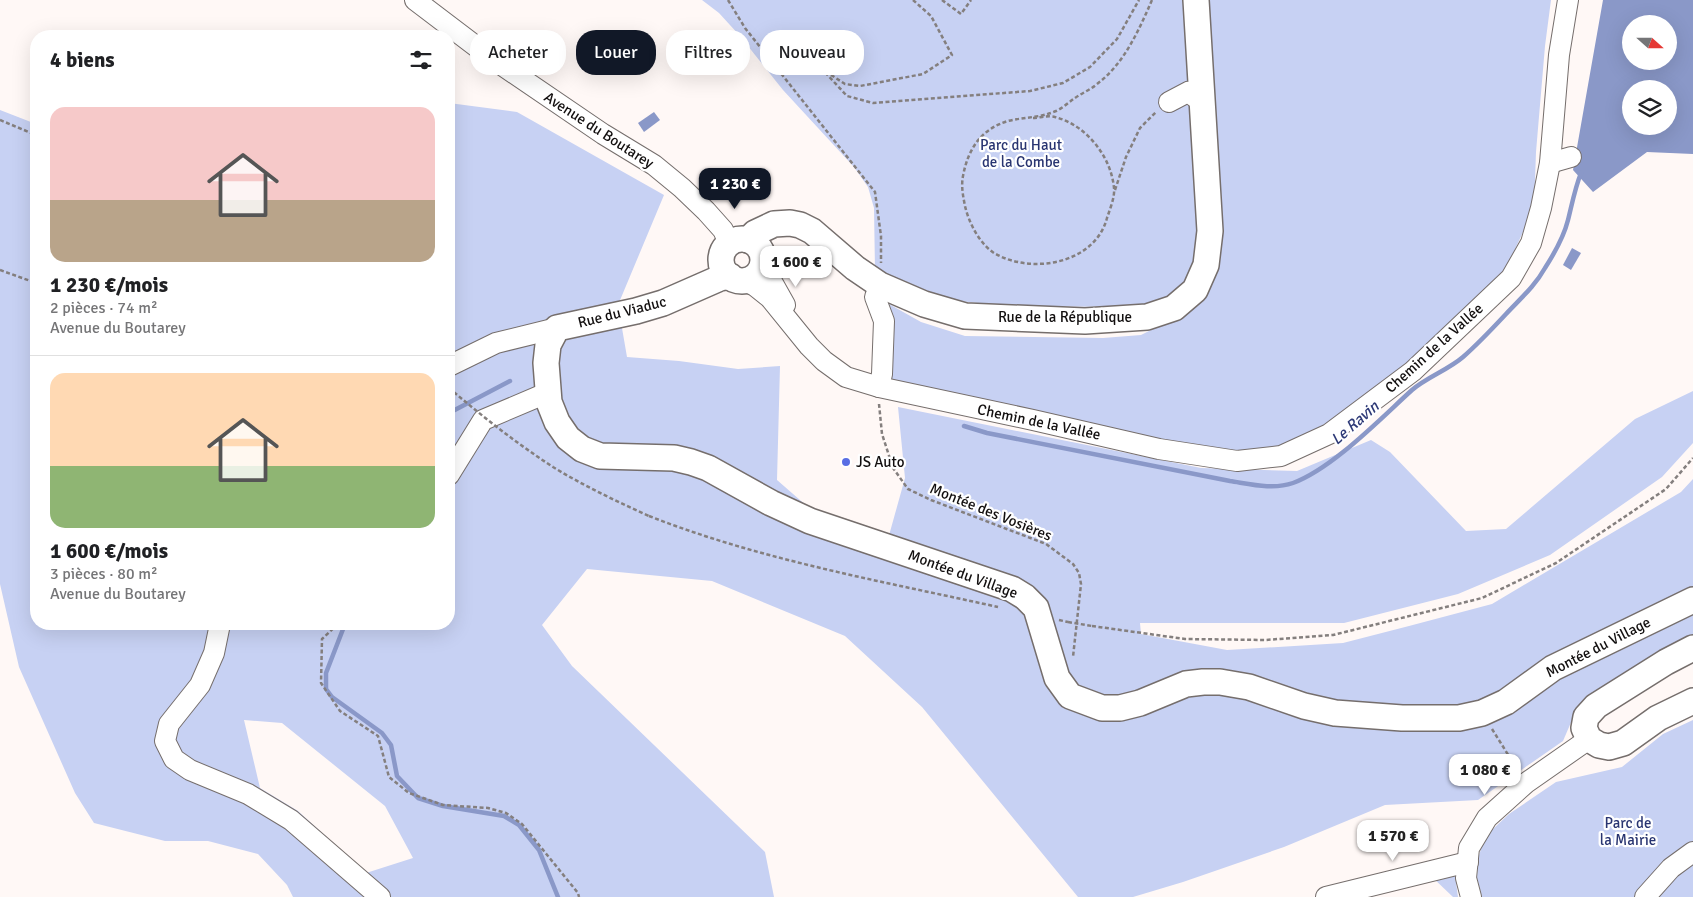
<!DOCTYPE html>
<html lang="fr">
<head>
<meta charset="utf-8">
<style>
  :root { --surface:#fff; --page:#f6f6f6; --text:#202124; --muted:#757577; --line:#e0e0e0; --accent:#111827 }
  body { margin:0; font-family:Signika,sans-serif; background:var(--page); color:var(--text); height:100vh; display:flex; flex-direction:column; font-size:19px; white-space:nowrap }
  * { box-sizing:border-box; margin:0 }
  p { font-size:16px; color:var(--muted) }
  .icon { flex:none; width:28px; height:28px; fill:none; stroke:currentColor; stroke-width:2; stroke-linecap:round; stroke-linejoin:round }
  .map { position:relative; flex:1; overflow:hidden }
  .sheet { position:absolute; left:30px; top:30px; width:425px; height:600px; display:flex; flex-direction:column; background:var(--surface); border-radius:20px; box-shadow:0 5px 20px #0002 }
  .sheet>* { flex:none }
  .top-card { position:absolute; left:470px; top:30px; width:475px; height:45px; display:flex; gap:10px }
  .needle { width:32px; rotate:111deg }
  .tools { position:absolute; left:1622px; top:15px; display:grid; gap:10px }
  .tools a { display:grid; place-items:center; width:55px; height:55px; border-radius:50%; background:var(--surface); box-shadow:0 5px 20px #0002; font-size:25px }
  .price { position:absolute; translate:-50% -42px; padding:0 11px; border-radius:10px; background:#fff; color:#222; font-size:16px; line-height:32px; filter:drop-shadow(0 1px 2px #0008) }
  .price::after { content:''; position:absolute; left:50%; top:30px; width:15px; height:11px; margin-left:-8px; background:inherit; clip-path:polygon(0 0,100% 0,50% 100%) }
  .price.on { background:var(--accent); color:#fff }
  ul { padding:0; list-style:none }
  li { display:grid; align-content:center; gap:10px; height:265px; padding:0 20px }
  li+li { border-top:1px solid var(--line) }
  li span { display:grid; place-items:center; height:155px; border-radius:15px; color:#555 }
  li>.icon { margin-inline-start:auto }
  span .icon { width:90px; height:90px; fill:#fffc; stroke-width:1 }
  li b { font-size:21px }
  h2 { display:flex; justify-content:space-between; align-items:center; height:60px; padding:0 20px; font-size:21px }
  .pill { padding:0 18px; border-radius:20px; background:var(--surface); box-shadow:0 5px 20px #0002; font-size:18px; line-height:45px }
  .pill.on { background:var(--accent); color:#fff }
  .map>svg:first-child { display:block }
</style>
</head>
<body>
<div class="map">
<svg width="1693" height="897" viewBox="0 0 1693 897">
  <rect width="100%" height="100%" fill="#fff8f6"/>
  <g fill="#c7d1f3" fill-rule="evenodd">
    <polygon points="702,0 1186,0 1198,250 1195,269 1175,296 1154,304 1128,307 1006,306 959,301 909,285 875,270 874,208 868,187 854,167 783,90 740,36 719,13"/>
    <polygon points="1204,0 1551,0 1545,46 1536,152 1534,208 1505,271 1409,362 1327,425 1280,446 1234,457 888,385 880,299 921,322 965,336 1103,338 1141,335 1183,314 1201,295"/>
    <path d="M449 103 517 112 664 195 618 305 627 357 679 361 738 369 780 366 777 480 808 507 888 539 905 478 898 407 1201 468 1297 471 1371 440 1390 452 1466 531 1506 529 1635 419 1693 391V443L1662 477 1550 555 1458 594 1344 623H1140L1141 634 1227 650 1343 643 1409 626 1492 604 1681 492 1693 479V636L1635 669 1572 720 1563 741 1478 800 1385 805 1284 847 1183 882 1133 897H1078L922 707 845 636 712 581 587 569 542 625 572 666 765 852 774 897H293L287 885 258 854 208 841H165L94 823 75 793 19 667 0 584V110L36 124V624H449ZM244 720 282 723 385 806 413 858 366 873 298 811 260 788Z"/>
    <polygon points="1693,720 1693,897 1482,897 1477,878 1478,859 1483,842 1493,829 1509,814 1556,782 1622,767 1663,734"/>
    <polygon points="1455,875 1458,897 1453,897 1431,876"/>
  </g>
  <g fill="#8a98c8" fill-rule="evenodd">
    <path d="M1603 0H1693V154L1647 152 1593 192 1573 170ZM1631 24H1669V61H1631ZM1631 89H1669V126H1631Z"/>
    <polygon points="654,112 660,120 644,132 638,123"/>
    <polygon points="1572,248 1581,253 1571,270 1563,265"/>
  </g>
  <g fill="none" stroke-linecap="round" stroke-linejoin="round">
    <g stroke="#8a98c8" stroke-width="4.5">
      <polyline points="449,413 510,381"/>
      <path d="M964 426 987 433 1230 481C1250 484 1273 490 1293 483 1333 468 1380 419 1412 390 1427 377 1448 370 1463 357 1478 344 1492 329 1506 314 1520 299 1535 286 1545 268 1554 254 1564 236 1568 220 1572 204 1575 188 1581 173"/>
      <polyline points="345,624 326,673 326,689 332,697 382,733 391,745 397,776 418,798 443,806 504,816 519,825 539,850 558,897"/>
    </g>
    <g stroke="#756e6c" stroke-width="22">
      <g id="minor">
        <polyline points="415,0 490,57 603,134 654,165 682,188 706,211 723,230 729,243"/>
        <polyline points="1169,102 1188,92 1202,102"/>
        <polyline points="1550,163 1571,157"/>
        <polyline points="762,264 785,305"/>
        <polyline points="744,280 755,286 770,298 809,346 824,361 846,377 879,387 1033,420 1159,449 1237,461 1281,456 1329,434 1413,371 1511,278 1531,243 1541,208 1550,163 1559,55 1568,0"/>
        <polyline points="449,366 496,343 557,328"/>
        <polyline points="879,387 882,374 884,321 875,297 880,285"/>
        <polyline points="449,475 483,420 549,392"/>
        <polyline points="220,624 214,653 200,685 169,724 165,741 174,759 190,770 248,794 291,820 380,897"/>
        <polyline points="1326,897 1468,862"/>
        <polyline points="1471,897 1466,878 1469,848 1487,818 1526,783 1589,739"/>
        <polyline points="1645,897 1671,868 1693,852"/>
      </g>
    </g>
    <g stroke="#756e6c" stroke-width="28">
      <g id="major">
        <circle cx="742" cy="260" r="21"/>
        <polyline points="748,240 755,233 774,224 790,223 800,225 812,231 855,268 880,285 924,304 965,316 1085,321 1147,317 1174,308 1195,290 1206,265 1210,231 1196,0"/>
        <polyline points="730,276 720,278 663,303 636,311 557,328 548,345 546,363 549,402 557,422 568,438 582,449 600,456 674,458 691,462 708,468 771,503 810,521 1012,589 1025,597 1036,608 1057,678 1070,696 1102,708 1120,708 1140,703 1186,684 1203,682 1220,682 1249,687 1304,706 1335,713 1402,718 1459,718 1482,713 1506,702 1553,668 1693,600"/>
        <polyline points="1693,648 1666,662 1596,706 1586,717 1584,728 1589,739 1599,745 1609,747 1623,743 1658,718 1693,701"/>
      </g>
    </g>
    <g stroke="#847f7e" stroke-width="2.5" stroke-dasharray="4 2.5" stroke-linecap="butt">
      <polyline points="728,0 745,28 875,192 881,236 881,263"/>
      <polyline points="913,0 931,16 952,55 923,74 860,86 845,84 822,69 847,96 873,103 1030,91 1063,83 1090,67 1117,39 1139,0"/>
      <polyline points="942,0 961,14 971,0"/>
      <path d="M1033 118C1039 118 1048 115 1055 117 1086 125 1111 156 1114 188 1115 197 1110 209 1107 218 1095 264 1031 275 994 253 979 243 969 223 965 206 963 196 961 186 963 176 968 149 981 129 1008 121 1024 117 1040 118 1056 111 1063 108 1069 102 1075 98 1082 93 1090 90 1097 84 1124 64 1139 30 1152 0"/>
      <polyline points="0,120 36,135"/>
      <polyline points="1115,190 1126,157 1140,128 1156,112"/>
      <polyline points="0,270 36,283"/>
      <polyline points="879,404 882,434 893,468 908,489 931,500 1046,544 1073,564 1079,573 1081,584 1073,657"/>
      <path d="M649 516C761 560 881 581 998 607"/>
      <polyline points="1059,620 1068,622"/>
      <polyline points="338,624 322,639 321,683 340,711 378,736 389,777 409,793 443,805 488,808 506,813 522,824 578,893 579,897"/>
      <polyline points="1092,626 1185,639 1265,640 1333,635 1482,598 1556,563 1666,489 1693,458"/>
      <polyline points="1492,729 1517,769"/>
    </g>
    <use href="#minor" stroke="#fff" stroke-width="20"/>
    <use href="#major" stroke="#fff" stroke-width="25"/>
    <g stroke="#847f7e" stroke-width="2.5" stroke-dasharray="4 2.5" stroke-linecap="butt">
      <path d="M449 388C482 416 516 443 553 467 584 486 616 501 649 516"/>
      <polyline points="1068,622 1092,626"/>
    </g>
  </g>
  <circle fill="#596ee4" stroke="#fff" stroke-width="2" cx="846" cy="462" r="5"/>
  <g text-anchor="middle" dominant-baseline="central" stroke-width="4.5" stroke-linejoin="round" paint-order="stroke">
    <g font-size="15" fill="#120f0f" stroke="#fff">
      <text transform="translate(599 130) rotate(33)">Avenue du Boutarey</text>
      <text transform="translate(622 312) rotate(-14)">Rue du Viaduc</text>
      <text x="1065" y="317">Rue de la République</text>
      <text transform="translate(1434 348) rotate(-42)">Chemin de la Vallée</text>
      <text transform="translate(1039 422) rotate(12)">Chemin de la Vallée</text>
      <text transform="translate(991 512) rotate(22)">Montée des Vosières</text>
      <text transform="translate(963 574) rotate(20)">Montée du Village</text>
      <text transform="translate(1598 647) rotate(-27)">Montée du Village</text>
    </g>
    <g font-size="15" fill="#293571" stroke="#fff">
      <text x="1021" y="145">Parc du Haut<tspan x="1021" dy="17">de la Combe</tspan></text>
      <text x="1628" y="823">Parc de<tspan x="1628" dy="17">la Mairie</tspan></text>
    </g>
    <g font-size="15" fill="#120f0f" stroke="#fff" text-anchor="start">
      <text x="856" y="462">JS Auto</text>
    </g>
    <g font-size="16" font-style="italic" fill="#2e3a77" stroke="#fff">
      <text transform="translate(1355 423) rotate(-41)">Le Ravin</text>
    </g>
  </g>
</svg>
<div class="tools">
<a><svg class="needle" viewBox="-14 -14 28 28"><path d="M0-13l5 13h-10z" fill="#e53935"/><path d="M0 13l5-13h-10z" fill="#757577"/></svg></a>
<a><svg class="icon" aria-label="layers" viewBox="0 0 24 24"><path d="M12 4l9 5-9 5-9-5zM3 14l9 5 9-5"/></svg></a>
</div>
<b class="price on" style="left:735px;top:210px">1 230 €</b>
<b class="price" style="left:796px;top:288px">1 600 €</b>
<b class="price" style="left:1485px;top:796px">1 080 €</b>
<b class="price" style="left:1393px;top:862px">1 570 €</b>
<div class="top-card">
<a class="pill">Acheter</a>
<a class="pill on">Louer</a>
<a class="pill">Filtres</a>
<a class="pill">Nouveau</a>
</div>
<section class="sheet">
<h2>4 biens<svg class="icon" aria-label="filters" viewBox="0 0 24 24"><path d="M4 7h16M4 17h16"/><circle cx="9" cy="7" r="2"/><circle cx="15" cy="17" r="2"/></svg></h2>
<ul>
<li><span style="background:linear-gradient(#f6c9c9 60%,#b9a48a 0)"><svg class="icon" aria-label="home" viewBox="0 0 24 24"><path d="M3 11l9-7 9 7M6 9v11h12V9"/></svg></span><div><b>1 230 €/mois</b><p>2 pièces · 74 m²</p><p>Avenue du Boutarey</p></div></li>
<li><span style="background:linear-gradient(#ffd9b3 60%,#8fb573 0)"><svg class="icon" aria-label="home" viewBox="0 0 24 24"><path d="M3 11l9-7 9 7M6 9v11h12V9"/></svg></span><div><b>1 600 €/mois</b><p>3 pièces · 80 m²</p><p>Avenue du Boutarey</p></div></li>
</ul>
</section>
</div>
</body>
</html>
